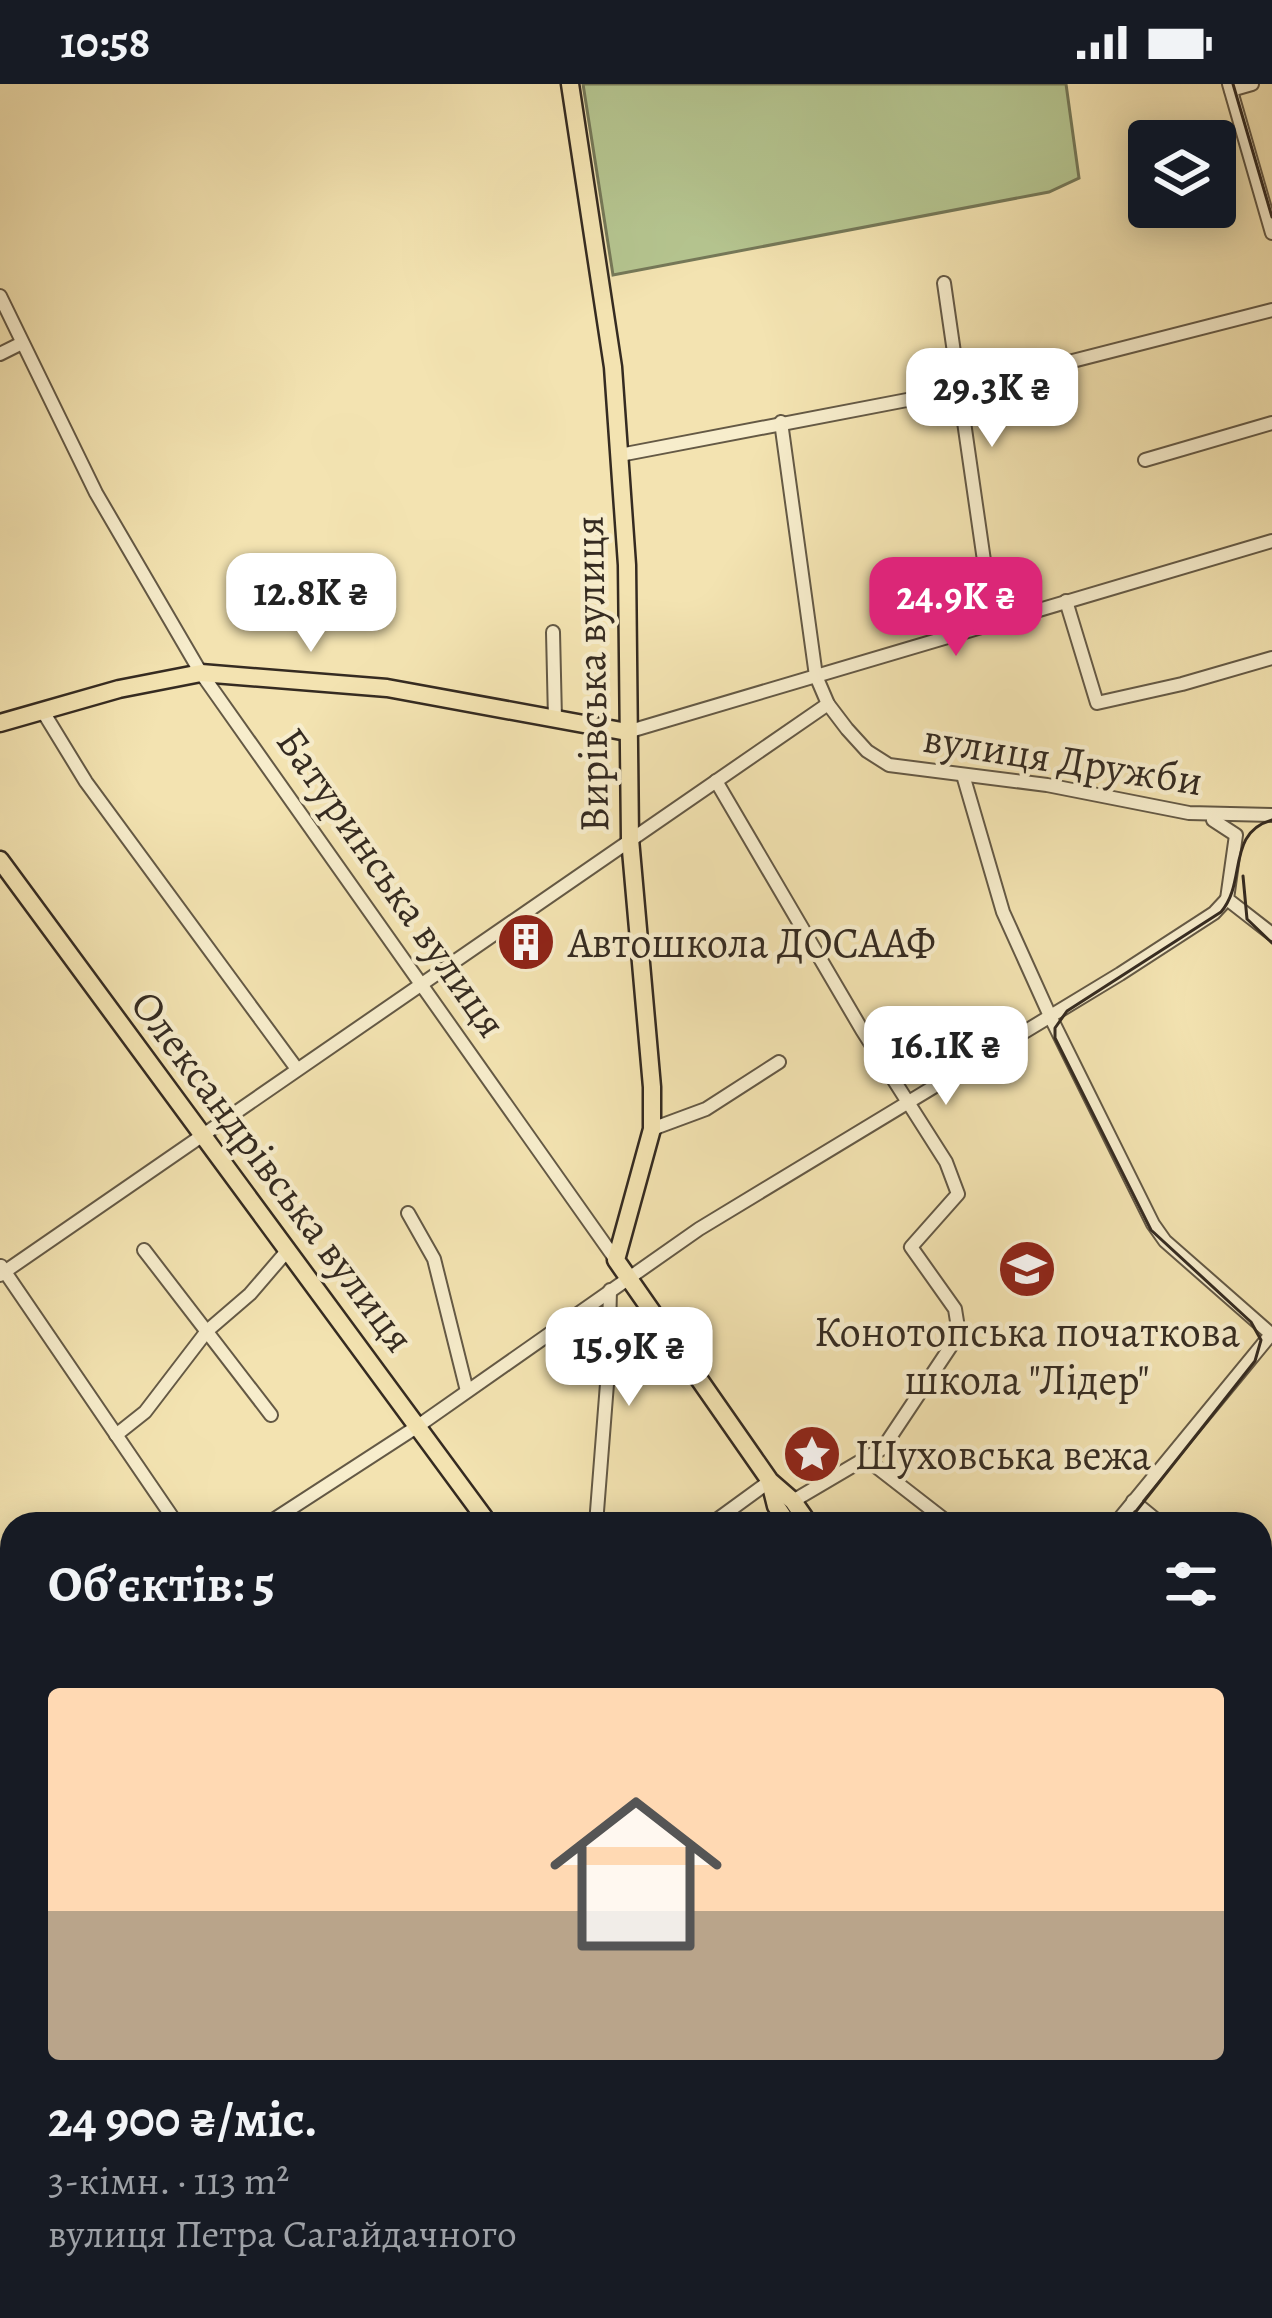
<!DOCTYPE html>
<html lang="uk">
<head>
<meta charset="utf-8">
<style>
  :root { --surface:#171b24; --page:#242831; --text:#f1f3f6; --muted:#9ea1a6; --accent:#db2777 }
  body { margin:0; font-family:Alegreya,serif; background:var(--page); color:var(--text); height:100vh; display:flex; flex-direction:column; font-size:45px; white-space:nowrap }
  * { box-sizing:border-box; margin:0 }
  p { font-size:39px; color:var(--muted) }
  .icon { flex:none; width:66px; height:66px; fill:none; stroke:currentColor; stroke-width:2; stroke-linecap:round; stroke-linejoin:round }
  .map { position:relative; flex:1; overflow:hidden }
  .details { position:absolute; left:0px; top:1428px; width:1272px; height:807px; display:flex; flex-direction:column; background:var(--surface); border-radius:36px 36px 0 0; box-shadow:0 6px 30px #0003 }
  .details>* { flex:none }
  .buttons { position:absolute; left:1128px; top:36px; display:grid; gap:24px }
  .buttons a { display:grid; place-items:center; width:108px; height:108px; border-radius:12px; background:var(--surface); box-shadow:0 6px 30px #0003; font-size:60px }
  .price { position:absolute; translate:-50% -102px; padding:0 27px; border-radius:24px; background:#fff; color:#222; font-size:39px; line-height:78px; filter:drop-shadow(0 3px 6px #0008) }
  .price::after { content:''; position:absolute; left:50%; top:72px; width:36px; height:27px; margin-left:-18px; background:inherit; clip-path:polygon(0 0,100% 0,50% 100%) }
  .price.current { background:var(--accent); color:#fff }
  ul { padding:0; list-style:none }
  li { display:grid; align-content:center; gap:24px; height:636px; padding:0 48px }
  li span { display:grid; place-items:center; height:372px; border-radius:12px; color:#555 }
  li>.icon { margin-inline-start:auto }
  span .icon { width:216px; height:216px; fill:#fffc; stroke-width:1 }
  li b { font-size:51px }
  h2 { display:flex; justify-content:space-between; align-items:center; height:144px; padding:0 48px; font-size:51px }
  .status { display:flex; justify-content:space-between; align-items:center; height:84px; padding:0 60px; background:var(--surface); direction:ltr }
  .status svg { height:33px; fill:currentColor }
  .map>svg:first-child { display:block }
</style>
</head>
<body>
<div class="status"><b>10:58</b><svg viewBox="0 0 49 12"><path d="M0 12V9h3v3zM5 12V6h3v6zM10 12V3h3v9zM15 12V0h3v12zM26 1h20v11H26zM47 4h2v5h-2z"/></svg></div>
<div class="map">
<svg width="1272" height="2234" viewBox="0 0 1272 2234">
  <rect width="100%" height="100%" fill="#f3e3b1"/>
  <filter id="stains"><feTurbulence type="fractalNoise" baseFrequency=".00167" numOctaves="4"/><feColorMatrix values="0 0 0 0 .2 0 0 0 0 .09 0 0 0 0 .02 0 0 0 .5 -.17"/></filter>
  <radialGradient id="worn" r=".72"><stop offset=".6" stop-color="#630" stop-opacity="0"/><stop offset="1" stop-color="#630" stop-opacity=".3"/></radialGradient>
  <polygon fill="#b5c590" stroke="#757858" stroke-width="3" points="583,0 1066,0 1079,94 1049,108 613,191"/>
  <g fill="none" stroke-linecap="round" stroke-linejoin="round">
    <g stroke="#645945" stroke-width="16">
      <g id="minor">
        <polyline points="1229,0 1272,149"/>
        <polyline points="1231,6 1252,0"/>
        <polyline points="944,199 993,539"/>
        <polyline points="0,212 96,409 201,589 616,1176"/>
        <polyline points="0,270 22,259"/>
        <polyline points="781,338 816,592 828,620 847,645 867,667 889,681 1047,701 1189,729 1272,731"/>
        <polyline points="620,371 959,306 1272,226"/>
        <polyline points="1145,376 1272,339"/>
        <polyline points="1066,517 1097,619 1182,600 1272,574"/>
        <polyline points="553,548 555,635"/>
        <polyline points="42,626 86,698 297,985"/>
        <polyline points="627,648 1272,457"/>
        <polyline points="963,691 1003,828 1050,932 1153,1140 1165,1157 1271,1250"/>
        <polyline points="716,697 862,946 946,1078 958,1110 911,1163 955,1225 959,1250 883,1364 793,1417"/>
        <polyline points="1213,736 1236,751 1227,815 1272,850"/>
        <polyline points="652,1045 706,1025 779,978"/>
        <polyline points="408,1129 434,1175 467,1307"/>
        <polyline points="144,1166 271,1331"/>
        <polyline points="1,1182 177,1440"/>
        <polyline points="0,1191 828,620"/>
        <polyline points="116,1351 145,1328 207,1247 250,1210 287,1167"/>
        <polyline points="865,1374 950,1440"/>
        <polyline points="1133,1417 1161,1440"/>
        <polyline points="267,1440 418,1342 699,1145 1120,890 1214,829 1227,815"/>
        <polyline points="596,1440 608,1287 610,1206"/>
        <polyline points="711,1440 770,1397"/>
        <polyline points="1115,1440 1272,1249"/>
        <polyline points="1260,1514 1272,1521"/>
        <polyline points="0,1520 12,1517"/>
        <polyline points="0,1677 12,1691"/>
        <polyline points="1260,1718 1272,1710"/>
        <polyline points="0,1839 12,1838"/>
        <polyline points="1260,1935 1272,1926"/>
        <polyline points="1260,2118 1272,2131"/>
      </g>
    </g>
    <g stroke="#352b21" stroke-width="21">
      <g id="major">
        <polyline points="570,0 613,283 627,481 630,755 652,1003 652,1045 616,1176 770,1397 793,1417 809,1440"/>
        <polyline points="0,639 119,605 201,589 387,604 627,648"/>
        <polyline points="0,776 489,1440"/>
        <polyline points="770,1398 776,1422 788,1440"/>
        <polyline points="1260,1615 1272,1613"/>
        <polyline points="167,2234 182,2223"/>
      </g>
    </g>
    <use href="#minor" stroke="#f7edcc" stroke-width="12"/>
    <use href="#major" stroke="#f3e3b1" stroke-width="16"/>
    <g stroke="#352b21" stroke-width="3">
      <polyline points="1233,0 1272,133"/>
      <polyline points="1243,792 1247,835 1272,859"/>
      <path d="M1126 1440 1255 1277 1261 1256 1251 1238 1151 1146 1055 954V944L1067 927 1221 828C1247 798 1226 749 1272 736"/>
      <polyline points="1260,1624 1272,1622"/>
      <polyline points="0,2002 12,2015"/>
      <polyline points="203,2223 214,2234"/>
      <polyline points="345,2234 363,2223"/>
    </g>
  </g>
  <defs>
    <g id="building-disc" transform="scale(3)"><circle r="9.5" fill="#8f2418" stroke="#f7edcc"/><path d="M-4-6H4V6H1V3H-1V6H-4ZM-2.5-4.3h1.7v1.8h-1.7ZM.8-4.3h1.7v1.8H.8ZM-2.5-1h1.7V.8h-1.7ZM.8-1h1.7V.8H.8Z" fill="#fff"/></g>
    <g id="school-disc" transform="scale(3)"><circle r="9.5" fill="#8f2418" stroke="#f7edcc"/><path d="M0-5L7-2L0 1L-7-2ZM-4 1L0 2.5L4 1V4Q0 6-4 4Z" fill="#fff"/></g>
    <g id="sight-disc" transform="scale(3)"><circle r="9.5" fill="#8f2418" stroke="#f7edcc"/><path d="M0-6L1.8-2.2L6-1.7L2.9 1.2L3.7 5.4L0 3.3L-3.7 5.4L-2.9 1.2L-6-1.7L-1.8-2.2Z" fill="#fff"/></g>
  </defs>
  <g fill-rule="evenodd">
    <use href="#building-disc" x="526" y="858"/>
    <use href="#school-disc" x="1027" y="1185"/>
    <use href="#sight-disc" x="812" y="1370"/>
  </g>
  <g text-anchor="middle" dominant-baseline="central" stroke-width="9" stroke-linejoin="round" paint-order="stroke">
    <g font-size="42" fill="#352b21" stroke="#f7edcc">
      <text transform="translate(591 590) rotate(-91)">Вирівська вулиця</text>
      <text transform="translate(1063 675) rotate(9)">вулиця Дружби</text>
      <text transform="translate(392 798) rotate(55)">Батуринська вулиця</text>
      <text transform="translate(273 1087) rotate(53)">Олександрівська вулиця</text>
    </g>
    <g font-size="42" fill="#352b21" stroke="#f7edcc" text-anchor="start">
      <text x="568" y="858">Автошкола ДОСААФ</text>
      <text x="1027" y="1247" text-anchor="middle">Конотопська початкова<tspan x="1027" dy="48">школа "Лідер"</tspan></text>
      <text x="854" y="1370">Шуховська вежа</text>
    </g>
  </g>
  <rect width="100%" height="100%" filter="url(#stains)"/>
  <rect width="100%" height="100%" fill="url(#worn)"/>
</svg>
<div class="buttons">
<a><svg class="icon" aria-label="layers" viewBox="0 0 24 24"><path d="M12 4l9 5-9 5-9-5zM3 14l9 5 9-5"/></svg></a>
</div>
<b class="price" style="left:992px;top:366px">29.3K ₴</b>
<b class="price" style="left:311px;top:571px">12.8K ₴</b>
<b class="price current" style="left:956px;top:575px">24.9K ₴</b>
<b class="price" style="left:946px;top:1024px">16.1K ₴</b>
<b class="price" style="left:629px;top:1325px">15.9K ₴</b>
<section class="details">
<h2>Об’єктів: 5<svg class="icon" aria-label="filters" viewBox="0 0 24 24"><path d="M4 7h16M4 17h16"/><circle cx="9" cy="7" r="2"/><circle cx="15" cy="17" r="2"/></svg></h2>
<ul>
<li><span style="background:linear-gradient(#ffd9b3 60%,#b9a48a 0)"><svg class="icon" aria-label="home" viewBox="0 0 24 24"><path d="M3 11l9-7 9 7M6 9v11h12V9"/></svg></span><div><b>24 900 ₴/міс.</b><p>3-кімн. · 113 m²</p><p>вулиця Петра Сагайдачного</p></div></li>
</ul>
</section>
</div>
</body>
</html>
